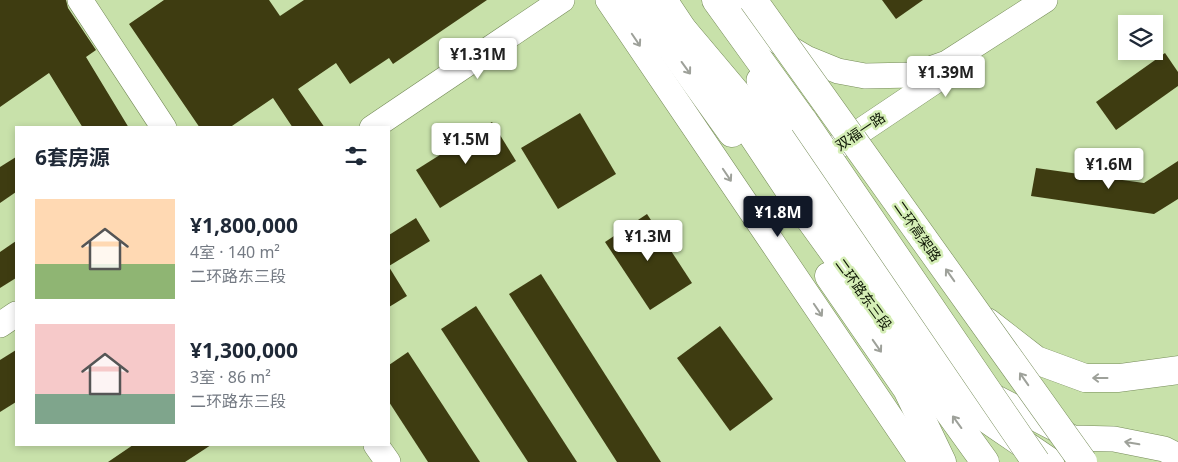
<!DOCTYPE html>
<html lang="zh">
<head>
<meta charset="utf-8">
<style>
  :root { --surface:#fff; --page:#f2f2f3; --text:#1f2937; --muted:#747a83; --accent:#111827 }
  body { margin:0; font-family:"Noto Sans","Noto Sans SC",sans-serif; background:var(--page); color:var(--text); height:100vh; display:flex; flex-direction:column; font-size:19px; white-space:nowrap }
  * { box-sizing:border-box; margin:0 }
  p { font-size:16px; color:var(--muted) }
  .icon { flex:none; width:28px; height:28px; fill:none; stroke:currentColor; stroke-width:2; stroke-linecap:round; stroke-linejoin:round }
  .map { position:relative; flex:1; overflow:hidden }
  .details { position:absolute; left:15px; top:126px; width:375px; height:320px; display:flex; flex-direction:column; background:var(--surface); border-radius:0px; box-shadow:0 2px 8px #0003 }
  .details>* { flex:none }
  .buttons { position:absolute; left:1118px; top:15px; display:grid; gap:10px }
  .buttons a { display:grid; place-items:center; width:45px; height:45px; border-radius:0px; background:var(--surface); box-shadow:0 2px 8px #0003; font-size:25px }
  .price { position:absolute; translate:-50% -42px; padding:0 11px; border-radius:5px; background:#fff; color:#222; font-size:16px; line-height:32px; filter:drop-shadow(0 1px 2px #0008) }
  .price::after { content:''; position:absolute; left:50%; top:30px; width:15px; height:11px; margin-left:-8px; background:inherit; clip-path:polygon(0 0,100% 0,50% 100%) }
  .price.on { background:var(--accent); color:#fff }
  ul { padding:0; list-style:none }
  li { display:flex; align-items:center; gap:15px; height:125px; padding:0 20px }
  li span { display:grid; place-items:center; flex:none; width:140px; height:100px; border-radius:0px; color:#555 }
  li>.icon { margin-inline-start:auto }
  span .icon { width:60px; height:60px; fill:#fffc; stroke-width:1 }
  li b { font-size:21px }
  h2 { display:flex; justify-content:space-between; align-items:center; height:60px; padding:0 20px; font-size:21px }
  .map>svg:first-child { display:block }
</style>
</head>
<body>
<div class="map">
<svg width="1178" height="462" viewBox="0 0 1178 462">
  <rect width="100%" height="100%" fill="#c8e1aa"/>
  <g fill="#3e3c11">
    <polygon points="0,0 66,0 68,8 96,50 86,57 129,128 83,128 49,73 0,107"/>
    <polygon points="164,0 269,0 280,16 304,0 487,0 393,64 389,58 350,84 336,63 298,89 325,128 293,128 273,98 229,128 200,128 129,24"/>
    <polygon points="882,0 923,0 896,19"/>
    <polygon points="1165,53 1178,72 1178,86 1116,130 1096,102"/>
    <polygon points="580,113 616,174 558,209 521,148"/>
    <polygon points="492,122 516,161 440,208 416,170"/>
    <polygon points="16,157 16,192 0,203 0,167"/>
    <polygon points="1178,161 1178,199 1154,214 1031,196 1036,168 1144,183"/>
    <polygon points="647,214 692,283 650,310 605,242"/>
    <polygon points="416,218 430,241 389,266 389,235"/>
    <polygon points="16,241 16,278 0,288 0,252"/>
    <polygon points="389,267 407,296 389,307"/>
    <polygon points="541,274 661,462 617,462 509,294"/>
    <polygon points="476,306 577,462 528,462 441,329"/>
    <polygon points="720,326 773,399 730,431 677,358"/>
    <polygon points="16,350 16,402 0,412 0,360"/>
    <polygon points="408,352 480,462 428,462 389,402 389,365"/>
    <polygon points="133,445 211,445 185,462 108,462"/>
  </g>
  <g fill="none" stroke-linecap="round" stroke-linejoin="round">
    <g stroke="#758b58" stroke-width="26">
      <g id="minor">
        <polyline points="80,0 164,128"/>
        <polyline points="608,0 921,462"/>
        <polyline points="731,0 750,19 779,42 806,58 838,71 865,76 913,75 947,63 1045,0"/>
        <polyline points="759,80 813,163 864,232"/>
        <polyline points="372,128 562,0"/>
        <polyline points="813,163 950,71"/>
        <polyline points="0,325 16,314"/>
        <polyline points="987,393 1073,438 1114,439 1164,449 1178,456"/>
        <polyline points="376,445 388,462"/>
      </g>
    </g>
    <g stroke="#758b58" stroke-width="29">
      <g id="major">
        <polyline points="637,0 732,133"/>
        <polyline points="663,0 697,51"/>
        <polyline points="729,100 791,193 985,462"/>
        <polyline points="829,276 907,389 942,462"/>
      </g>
    </g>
    <g stroke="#758b58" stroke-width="29">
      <g id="highway">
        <polyline points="716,0 804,122"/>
        <polyline points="684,31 769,132 981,415 1050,462"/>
        <polyline points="987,322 1036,360 1085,378 1119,378 1178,370"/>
      </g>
    </g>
    <use href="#minor" stroke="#fff" stroke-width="25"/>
    <use href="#major" stroke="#fff" stroke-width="28"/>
    <use href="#highway" stroke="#fff" stroke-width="28"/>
    <g stroke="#758b58" stroke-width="29" stroke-linecap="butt">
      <g id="highway-bridge">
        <polyline points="753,0 1083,462"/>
        <polyline points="804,122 1036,462"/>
      </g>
    </g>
    <use href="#highway-bridge" stroke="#fff" stroke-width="28"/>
  </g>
  <defs><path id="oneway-shaft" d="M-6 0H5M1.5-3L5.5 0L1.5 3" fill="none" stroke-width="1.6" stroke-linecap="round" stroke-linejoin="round" transform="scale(1.25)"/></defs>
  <g stroke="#9ea19a">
    <use href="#oneway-shaft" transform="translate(636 40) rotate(56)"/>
    <use href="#oneway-shaft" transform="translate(686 68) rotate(54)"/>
    <use href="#oneway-shaft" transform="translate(727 175) rotate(56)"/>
    <use href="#oneway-shaft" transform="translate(950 275) rotate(-125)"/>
    <use href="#oneway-shaft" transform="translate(818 310) rotate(56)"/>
    <use href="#oneway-shaft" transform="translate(877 346) rotate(55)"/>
    <use href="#oneway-shaft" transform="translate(1100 378) rotate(180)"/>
    <use href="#oneway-shaft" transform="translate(1024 379) rotate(-125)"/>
    <use href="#oneway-shaft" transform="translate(957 422) rotate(-126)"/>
    <use href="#oneway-shaft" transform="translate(1132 443) rotate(-170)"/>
  </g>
  <g text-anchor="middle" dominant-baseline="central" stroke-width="5" stroke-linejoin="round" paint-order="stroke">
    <g font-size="14" fill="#0d1503" stroke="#d5eeb6">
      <text transform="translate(860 131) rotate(-34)">双福一路</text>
      <text transform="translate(918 231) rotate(55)">二环高架路</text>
      <text transform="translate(864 294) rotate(54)">二环路东三段</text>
    </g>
  </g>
</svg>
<div class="buttons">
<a><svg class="icon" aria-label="layers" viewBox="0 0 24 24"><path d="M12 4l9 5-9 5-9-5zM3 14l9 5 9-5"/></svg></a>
</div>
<b class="price" style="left:478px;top:80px">¥1.31M</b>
<b class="price" style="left:946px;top:98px">¥1.39M</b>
<b class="price" style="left:466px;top:165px">¥1.5M</b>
<b class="price" style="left:1109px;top:190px">¥1.6M</b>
<b class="price on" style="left:778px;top:238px">¥1.8M</b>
<b class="price" style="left:648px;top:262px">¥1.3M</b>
<section class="details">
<h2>6套房源<svg class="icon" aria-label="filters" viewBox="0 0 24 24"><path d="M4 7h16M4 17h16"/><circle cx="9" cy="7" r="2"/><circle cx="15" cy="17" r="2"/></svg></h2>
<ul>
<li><span style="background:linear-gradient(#ffd9b3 65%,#8fb573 0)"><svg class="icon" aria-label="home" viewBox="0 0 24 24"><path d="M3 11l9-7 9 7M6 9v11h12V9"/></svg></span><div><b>¥1,800,000</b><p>4室 · 140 m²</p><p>二环路东三段</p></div></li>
<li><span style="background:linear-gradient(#f6c9c9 70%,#7fa58c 0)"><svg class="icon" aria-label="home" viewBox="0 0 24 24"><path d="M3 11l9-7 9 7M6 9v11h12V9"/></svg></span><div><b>¥1,300,000</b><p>3室 · 86 m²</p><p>二环路东三段</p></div></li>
</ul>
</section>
</div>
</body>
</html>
